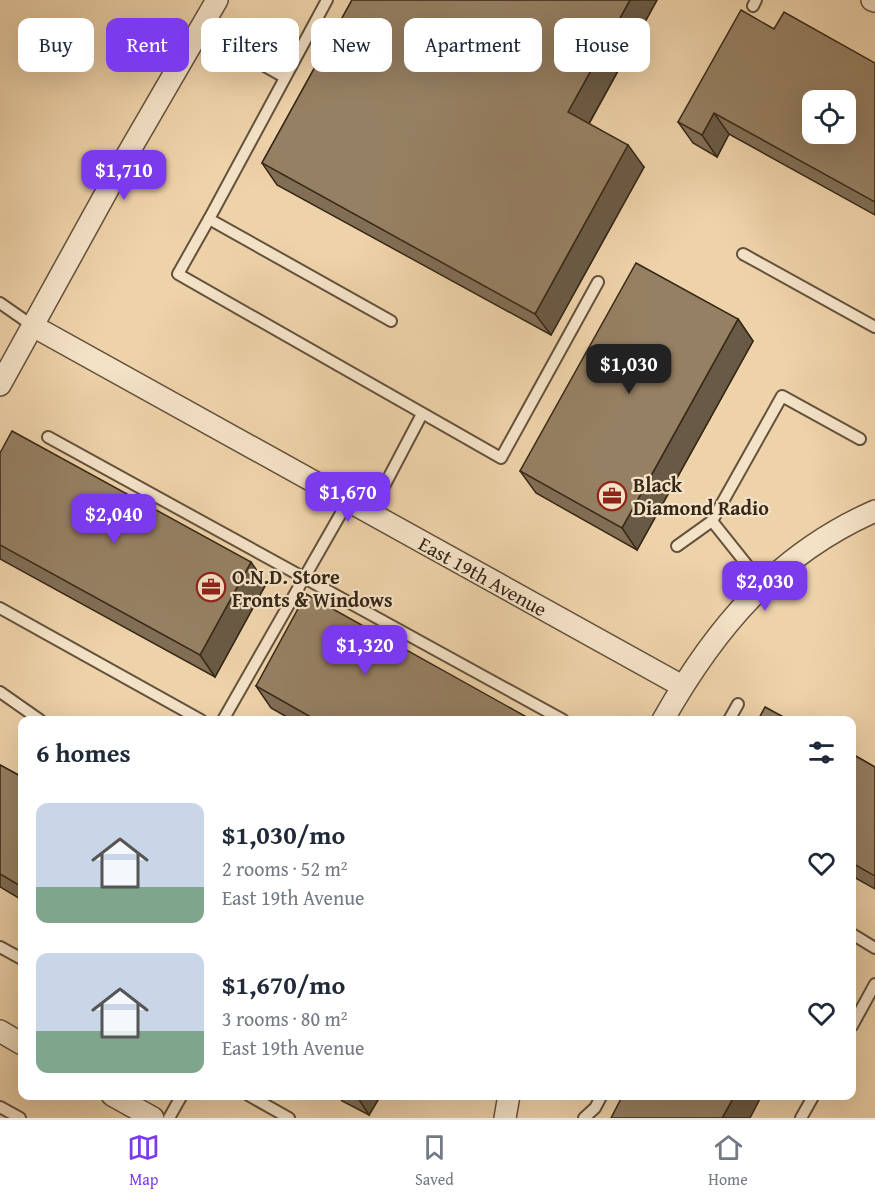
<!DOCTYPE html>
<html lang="en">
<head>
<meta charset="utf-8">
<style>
  :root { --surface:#fff; --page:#f2f2f3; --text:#1f2937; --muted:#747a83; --line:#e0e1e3; --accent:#7c3aed }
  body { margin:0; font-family:"Gentium Book Plus",serif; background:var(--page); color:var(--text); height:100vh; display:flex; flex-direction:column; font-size:22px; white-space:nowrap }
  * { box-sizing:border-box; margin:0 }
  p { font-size:20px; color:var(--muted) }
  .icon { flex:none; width:33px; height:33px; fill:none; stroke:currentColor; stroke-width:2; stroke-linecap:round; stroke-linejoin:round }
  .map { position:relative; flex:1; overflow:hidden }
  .sheet { position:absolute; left:18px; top:716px; width:838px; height:384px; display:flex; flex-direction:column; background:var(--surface); border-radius:12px; box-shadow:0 6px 24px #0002 }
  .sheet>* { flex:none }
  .hud { position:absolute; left:18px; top:18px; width:840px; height:54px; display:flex; gap:12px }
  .tools { position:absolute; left:802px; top:90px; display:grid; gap:12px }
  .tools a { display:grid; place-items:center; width:54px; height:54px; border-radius:12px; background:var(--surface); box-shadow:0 6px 24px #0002; font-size:30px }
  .price { position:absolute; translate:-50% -51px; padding:0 14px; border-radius:12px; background:var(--accent); color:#fff; font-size:20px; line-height:39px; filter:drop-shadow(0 2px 3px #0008) }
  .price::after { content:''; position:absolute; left:50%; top:36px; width:18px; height:14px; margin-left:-9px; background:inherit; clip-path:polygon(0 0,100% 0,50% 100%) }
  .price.current { background:#222; color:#fff }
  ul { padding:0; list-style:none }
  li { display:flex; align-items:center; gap:18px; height:150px; padding:0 18px }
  li span { display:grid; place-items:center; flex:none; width:168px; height:120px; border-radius:12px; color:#555 }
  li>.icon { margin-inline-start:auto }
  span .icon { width:72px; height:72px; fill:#fffc; stroke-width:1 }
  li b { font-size:26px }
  h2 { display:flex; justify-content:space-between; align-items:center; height:72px; padding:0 18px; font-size:26px }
  .tag { padding:0 21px; border-radius:12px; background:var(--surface); box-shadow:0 6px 24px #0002; font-size:21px; line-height:54px }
  .tag.current { background:var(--accent); color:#fff }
  .tab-bar { display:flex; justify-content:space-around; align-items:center; height:84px; border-top:2px solid var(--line); background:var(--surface); font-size:16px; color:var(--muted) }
  .tab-bar a { display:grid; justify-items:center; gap:3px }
  .tab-bar .current { color:var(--accent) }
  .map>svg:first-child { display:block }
</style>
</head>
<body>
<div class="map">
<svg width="875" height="1118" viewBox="0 0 875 1118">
  <rect width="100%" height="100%" fill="#eed2a9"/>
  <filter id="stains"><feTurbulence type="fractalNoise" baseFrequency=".00333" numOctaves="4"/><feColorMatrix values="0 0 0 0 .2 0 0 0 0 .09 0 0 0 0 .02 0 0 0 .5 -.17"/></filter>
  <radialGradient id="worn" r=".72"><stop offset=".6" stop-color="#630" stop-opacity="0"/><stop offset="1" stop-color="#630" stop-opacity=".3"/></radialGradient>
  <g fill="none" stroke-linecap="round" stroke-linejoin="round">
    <g stroke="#64523c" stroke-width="14">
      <g id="lane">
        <polyline points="327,0 209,219 391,321"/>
        <polyline points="753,6 756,0"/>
        <polyline points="199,29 284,77"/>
        <polyline points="209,219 178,274 501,458 598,282"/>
        <polyline points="743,254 875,327"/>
        <polyline points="0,303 33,326"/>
        <polyline points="48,437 563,720"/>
        <polyline points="370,513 422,414"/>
        <polyline points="677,546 712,521"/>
        <polyline points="763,585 712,521 782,396 860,439"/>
        <polyline points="0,608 201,720"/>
        <polyline points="0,692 40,720"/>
        <polyline points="223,720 348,501"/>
        <polyline points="729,720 738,704"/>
        <polyline points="852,934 875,948"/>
        <polyline points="0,947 22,959"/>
        <polyline points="852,1026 875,984"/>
        <polyline points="248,1095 289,1118"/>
        <polyline points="0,1107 20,1118"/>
        <polyline points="169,1118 182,1095"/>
        <polyline points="584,1118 595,1108 602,1095"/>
        <polyline points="801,1118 814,1095"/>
      </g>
    </g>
    <g stroke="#64523c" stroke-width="24">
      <g id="street">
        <polyline points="872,0 875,1"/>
        <polyline points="33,326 682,686"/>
        <polyline points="0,385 123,162 217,0"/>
        <path d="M663 720C715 628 777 554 875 511"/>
        <polyline points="0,1031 22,1044"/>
        <polyline points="112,1095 153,1118"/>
        <polyline points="505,1118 509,1095"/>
      </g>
    </g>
    <use href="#lane" stroke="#f4e2c7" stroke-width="10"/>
    <use href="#street" stroke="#f4e2c7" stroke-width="21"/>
  </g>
  <g fill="#816e55" stroke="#362717" stroke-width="1.5">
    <polygon points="352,0 657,0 589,124 644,167 551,335 277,185 262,163"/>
    <polygon points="875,63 875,215 729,134 717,157 693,143 678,122"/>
    <polygon points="738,319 753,341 637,550 536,493 520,471"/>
    <polygon points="0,453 266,584 215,677 0,559"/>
    <polygon points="256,686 532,720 292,720 271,708"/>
    <polygon points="852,754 875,767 875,889 852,876"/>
    <polygon points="0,765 22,777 22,900 0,887"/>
    <polygon points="338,1095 381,1095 369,1115 342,1101"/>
  </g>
  <g fill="#695a45" stroke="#362717" stroke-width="1.5">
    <polygon points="630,0 657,0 583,134 568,112"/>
    <polygon points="714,113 729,134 717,157 702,135"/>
    <polygon points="628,145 644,167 551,335 535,314"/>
    <polygon points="738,319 753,341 637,550 622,528"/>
    <polygon points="251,562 266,584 215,677 200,655"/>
    <polygon points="356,1095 381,1095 369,1115"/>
    <polygon points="735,1095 762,1095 750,1118 722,1118"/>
  </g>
  <g fill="#968063" stroke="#362717" stroke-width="1.5" fill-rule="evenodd">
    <polygon points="352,0 630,0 568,112 628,145 535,314 262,163"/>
    <path d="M741 10 774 29 784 12 875 63V202L714 113 702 135 678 122ZM813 100H846V134H813Z"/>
    <polygon points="636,263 738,319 622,528 520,471"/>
    <polygon points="12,431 251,562 200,655 0,545 0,453"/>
    <polygon points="306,594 532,720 316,720 256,686"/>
    <polygon points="765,707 789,720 758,720"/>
    <polygon points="852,754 875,767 875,876 852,863"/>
    <polygon points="0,765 22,777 22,887 0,874"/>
    <polygon points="623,1095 735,1095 722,1118 611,1118"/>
  </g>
  <defs>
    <g id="office-ring" transform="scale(1.5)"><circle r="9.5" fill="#f4e2c7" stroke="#8f2418" stroke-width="1.5"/><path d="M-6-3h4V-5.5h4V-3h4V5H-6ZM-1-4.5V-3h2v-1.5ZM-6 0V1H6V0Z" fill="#8f2418"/></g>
  </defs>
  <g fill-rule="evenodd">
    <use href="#office-ring" x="612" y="496"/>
    <use href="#office-ring" x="211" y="587"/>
  </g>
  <g text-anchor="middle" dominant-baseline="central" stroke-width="4.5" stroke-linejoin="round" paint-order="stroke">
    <g font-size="20" font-weight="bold" fill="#362717" stroke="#f4e2c7" text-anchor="start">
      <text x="633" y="484">Black<tspan x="633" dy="23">Diamond Radio</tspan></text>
      <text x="232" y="576">O.N.D. Store<tspan x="232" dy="23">Fronts &amp; Windows</tspan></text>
    </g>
    <g font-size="20" fill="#362717" stroke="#f4e2c7">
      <text transform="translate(483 576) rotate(29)">East 19th Avenue</text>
    </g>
  </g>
  <rect width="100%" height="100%" filter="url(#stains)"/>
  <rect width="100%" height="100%" fill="url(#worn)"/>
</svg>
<div class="tools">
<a><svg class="icon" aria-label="locate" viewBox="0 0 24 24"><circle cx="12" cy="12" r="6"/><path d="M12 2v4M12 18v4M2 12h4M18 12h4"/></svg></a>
</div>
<b class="price" style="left:124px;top:201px">$1,710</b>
<b class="price current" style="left:629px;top:395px">$1,030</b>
<b class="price" style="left:348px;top:523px">$1,670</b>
<b class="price" style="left:114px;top:545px">$2,040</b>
<b class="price" style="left:765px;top:612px">$2,030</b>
<b class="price" style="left:365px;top:676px">$1,320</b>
<div class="hud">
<a class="tag">Buy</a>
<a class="tag current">Rent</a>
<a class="tag">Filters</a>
<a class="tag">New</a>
<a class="tag">Apartment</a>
<a class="tag">House</a>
</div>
<section class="sheet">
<h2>6 homes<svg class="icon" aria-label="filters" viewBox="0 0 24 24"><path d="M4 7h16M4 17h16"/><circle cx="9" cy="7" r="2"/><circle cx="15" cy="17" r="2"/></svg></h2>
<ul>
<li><span style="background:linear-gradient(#c9d6e8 70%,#7fa58c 0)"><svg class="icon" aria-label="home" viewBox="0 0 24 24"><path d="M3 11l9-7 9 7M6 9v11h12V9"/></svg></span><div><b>$1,030/mo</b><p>2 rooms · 52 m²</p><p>East 19th Avenue</p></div><svg class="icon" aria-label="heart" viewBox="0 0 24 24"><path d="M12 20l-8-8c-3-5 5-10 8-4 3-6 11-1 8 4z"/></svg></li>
<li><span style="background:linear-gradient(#c9d6e8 65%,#7fa58c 0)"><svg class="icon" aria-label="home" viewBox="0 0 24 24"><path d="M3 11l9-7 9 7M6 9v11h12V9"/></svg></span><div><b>$1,670/mo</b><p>3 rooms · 80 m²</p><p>East 19th Avenue</p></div><svg class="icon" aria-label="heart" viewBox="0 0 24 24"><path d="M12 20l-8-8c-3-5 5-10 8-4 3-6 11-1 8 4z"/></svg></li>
</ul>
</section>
</div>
<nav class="tab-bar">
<a class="current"><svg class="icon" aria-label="map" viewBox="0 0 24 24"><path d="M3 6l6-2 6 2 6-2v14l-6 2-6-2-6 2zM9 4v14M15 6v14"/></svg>Map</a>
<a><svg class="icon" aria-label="saved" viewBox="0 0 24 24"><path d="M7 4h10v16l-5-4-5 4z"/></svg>Saved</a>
<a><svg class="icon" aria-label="home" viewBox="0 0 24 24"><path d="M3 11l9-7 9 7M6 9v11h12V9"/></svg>Home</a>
</nav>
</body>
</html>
